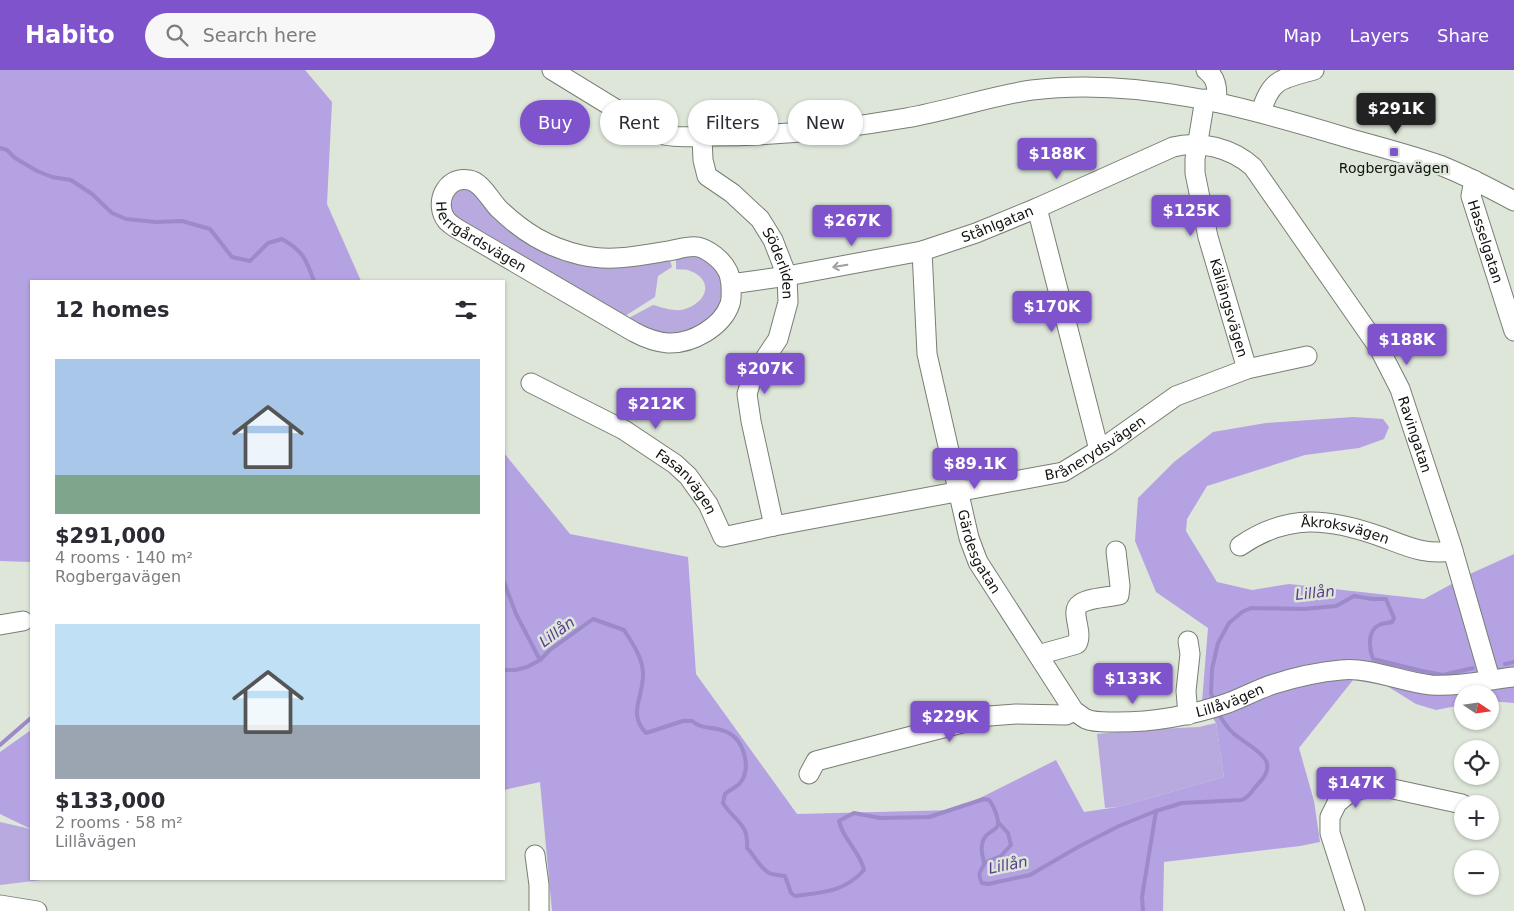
<!DOCTYPE html>
<html lang="en">
<head>
<meta charset="utf-8">
<style>
  :root { --surface:#fff; --page:#f7f7f7; --text:#2b2b33; --muted:#7c7c81; --accent:#7f53cc }
  body { margin:0; font-family:"DejaVu Sans",sans-serif; background:var(--page); color:var(--text); height:100vh; display:flex; flex-direction:column; font-size:19px; white-space:nowrap }
  * { box-sizing:border-box; margin:0 }
  p { font-size:16px; color:var(--muted) }
  .icon { flex:none; width:28px; height:28px; fill:none; stroke:currentColor; stroke-width:2; stroke-linecap:round; stroke-linejoin:round }
  .map { position:relative; flex:1; overflow:hidden }
  .drawer { position:absolute; left:30px; top:210px; width:475px; height:600px; display:flex; flex-direction:column; background:var(--surface); border-radius:0px; box-shadow:0 1px 4px #0004 }
  .drawer>* { flex:none }
  .top-card { position:absolute; left:520px; top:30px; width:475px; height:45px; display:flex; gap:10px }
  .needle { width:32px; rotate:103deg }
  .fabs { position:absolute; left:1454px; top:615px; display:grid; gap:10px }
  .fabs a { display:grid; place-items:center; width:45px; height:45px; border-radius:50%; background:var(--surface); box-shadow:0 1px 4px #0004; font-size:25px }
  .price { position:absolute; translate:-50% -42px; padding:0 11px; border-radius:5px; background:var(--accent); color:#fff; font-size:16px; line-height:32px; filter:drop-shadow(0 1px 2px #0008) }
  .price::after { content:''; position:absolute; left:50%; top:30px; width:15px; height:11px; margin-left:-8px; background:inherit; clip-path:polygon(0 0,100% 0,50% 100%) }
  .price.on { background:#222; color:#fff }
  ul { padding:0; list-style:none }
  li { display:grid; align-content:center; gap:10px; height:265px; padding:0 25px }
  li span { display:grid; place-items:center; height:155px; border-radius:0px; color:#555 }
  li>.icon { margin-inline-start:auto }
  span .icon { width:90px; height:90px; fill:#fffc; stroke-width:1 }
  li b { font-size:21px }
  h2 { display:flex; justify-content:space-between; align-items:center; height:60px; padding:0 25px; font-size:21px }
  .chip { padding:0 18px; border-radius:22px; background:var(--surface); box-shadow:0 1px 4px #0004; font-size:18px; line-height:45px }
  .chip.on { background:var(--accent); color:#fff }
  header { display:flex; align-items:center; gap:30px; box-sizing:border-box; height:70px; padding:0 25px; background:var(--accent); color:#fff }
  header strong { font-size:24px }
  nav { display:flex; gap:28px; margin-inline-start:auto; font-size:18px }
  .search { width:350px; height:45px; background:var(--page); display:flex; align-items:center; gap:12px; box-sizing:border-box; padding:0 18px; border-radius:28px; color:var(--muted); font-size:19px }
  .map>svg:first-child { display:block }
</style>
</head>
<body>
<header>
<strong>Habito</strong>
<div class="search"><svg class="icon" aria-label="search" viewBox="0 0 24 24"><circle cx="10" cy="10" r="6"/><path d="M15 15l6 6"/></svg>Search here</div>
<nav><a>Map</a><a>Layers</a><a>Share</a></nav>
</header>
<div class="map">
<svg width="1514" height="841" viewBox="0 0 1514 841">
  <rect width="100%" height="100%" fill="#dde6d9"/>
  <g fill="#b8aadf">
    <polygon points="465,115 534,172 669,187 672,197 658,206 655,227 622,248 450,148 449,122"/>
    <path d="M676 186H705L722 208C722 219 722 233 716 243 701 264 669 270 646 261 638 258 631 253 625 250L653 235C661 237 669 240 676 240 680 241 684 239 688 238 710 229 712 208 688 200 685 199 680 200 676 199Z"/>
    <polygon points="1216,653 1224,707 1118,737 1105,738 1097,664 1136,660 1199,657"/>
    <polygon points="0,752 31,759 31,809 50,809 0,815"/>
  </g>
  <g fill="#b4a2e3">
    <polygon points="0,0 305,0 332,32 327,134 361,211 31,211 31,492 0,491"/>
    <polygon points="1353,347 1383,349 1389,357 1384,369 1359,378 1305,385 1207,416 1187,449 1186,461 1217,512 1252,520 1289,514 1424,529 1472,503 1514,484 1514,633 1490,631 1490,624 1462,624 1462,635 1436,640 1416,634 1387,616 1353,610 1299,678 1314,731 1320,772 1300,776 1164,792 1163,841 552,841 540,712 504,720 504,383 570,464 688,487 696,604 797,744 956,740 1056,690 1084,742 1118,737 1224,707 1216,653 1202,632 1208,558 1156,522 1135,471 1138,428 1174,392 1213,362 1266,353"/>
    <polygon points="31,660 31,759 0,744 0,682"/>
  </g>
  <g fill="none" stroke-linecap="round" stroke-linejoin="round">
    <g stroke="#9c8ac9" stroke-width="4">
      <path d="M0 78 7 80 15 88 37 101 52 107 71 110 92 124 112 143 126 149 156 152 182 151 210 159 232 187 250 191 268 173 282 169C303 181 306 189 314 211"/>
      <polyline points="504,512 516,544 540,590"/>
      <polyline points="1505,594 1514,592"/>
      <path d="M504 600H515L527 597 540 590 550 580 593 549 624 560C632 572 643 589 643 603 644 627 627 643 646 663L683 651H692C702 660 715 656 727 662 744 670 752 698 740 713 737 717 729 720 725 724L723 733C734 751 749 753 747 778 755 786 759 797 769 803 773 805 780 805 785 806L791 823 795 826C824 822 844 822 864 800 860 781 843 770 839 751L854 743 880 748 929 747 984 729 989 730C993 735 1001 752 997 757 992 763 985 763 983 771 979 782 984 786 984 795 979 802 978 806 982 813L988 814 1030 805 1078 777 1119 756 1156 741 1182 733 1242 730C1251 726 1251 721 1258 714 1284 689 1250 678 1233 663 1227 658 1221 648 1217 641"/>
      <path d="M1214 632 1211 623 1212 599 1218 573 1229 553 1242 542 1251 538 1303 539 1336 536 1354 526 1372 529H1386L1394 548 1392 552C1388 553 1383 553 1379 555 1367 561 1369 579 1373 589L1422 601 1443 605 1473 598"/>
      <polyline points="0,675 31,648"/>
      <polyline points="984,793 1001,786 1011,775 1008,763 998,752"/>
      <polyline points="1143,841 1142,827 1156,741"/>
    </g>
    <g stroke="#777f73" stroke-width="21">
      <g id="minor">
        <path d="M552 0 650 60C669 70 693 66 715 66 779 66 843 59 906 48 948 41 990 26 1032 20 1140 7 1246 37 1348 68 1379 77 1411 85 1442 96 1467 106 1490 118 1514 131"/>
        <path d="M1206 0C1217 8 1218 19 1216 32"/>
        <path id="s1" d="M1205 29 1195 89V103L1208 167 1247 299"/>
        <path d="M1261 42C1271 8 1282 9 1314 0"/>
        <path id="s2" d="M702 66 703 90 707 106 732 123 760 149 773 170 787 206 788 232 778 269 752 308 747 324 751 351 774 456"/>
        <path id="s3" d="M1474 110 1471 126 1514 261"/>
        <polyline points="1037,138 1099,380"/>
        <path id="s4" d="M922 181 927 284 969 468 978 492 1074 641C1078 643 1082 647 1086 649 1093 652 1102 652 1109 652 1149 653 1190 646 1228 633 1244 627 1258 619 1274 614 1296 607 1318 602 1341 600 1371 597 1401 612 1431 615 1459 617 1486 610 1514 607"/>
        <path id="s5" d="M731 214C730 210 730 204 727 200 722 190 708 179 698 177 689 175 676 180 668 181 638 186 610 192 581 185 547 177 523 162 499 139 490 130 482 112 469 110 446 105 433 134 447 151 449 153 453 156 456 158L634 262C645 268 656 272 668 273 692 274 722 257 730 234 732 228 731 221 731 214L787 206 922 181 976 163 1037 138 1173 77C1200 70 1232 78 1253 97L1379 278 1400 319 1451 474 1490 609"/>
        <path id="s6" d="M531 313 624 360 675 394 688 406 708 434 723 467 774 456 1063 402 1107 375 1176 326 1247 299 1307 286"/>
        <path id="s7" d="M1240 476C1288 443 1329 448 1382 467 1409 477 1424 485 1453 481"/>
        <polyline points="0,555 23,551"/>
        <path d="M1038 585 1077 574C1084 562 1069 541 1080 534 1088 528 1109 527 1119 525L1120 516 1116 481"/>
        <polyline points="1188,645 1186,621 1190,584 1188,571"/>
        <polyline points="809,704 816,691 989,646 1016,644 1066,645 1074,641"/>
        <polyline points="535,785 539,815 539,841"/>
        <polyline points="0,835 37,841"/>
        <polyline points="1355,841 1330,763 1330,747 1337,733 1348,724 1361,719 1384,717 1462,734"/>
      </g>
    </g>
    <use href="#minor" stroke="#fff" stroke-width="19"/>
  </g>
  <defs><path id="oneway-shaft" d="M-6 0H5M1.5-3L5.5 0L1.5 3" fill="none" stroke-width="1.6" stroke-linecap="round" stroke-linejoin="round" transform="scale(1.25)"/></defs>
  <use stroke="#9fa09e" href="#oneway-shaft" transform="translate(840 196) rotate(170)"/>
  <rect fill="#7f53cc" stroke="#dde6d9" stroke-width="2" x="1389" y="77" width="10" height="10" rx="2.5"/>
  <g text-anchor="middle" dominant-baseline="central" stroke-width="5" stroke-linejoin="round" paint-order="stroke">
    <g font-size="14" fill="#0f120d" stroke="#dde6d9">
      <text x="1394" y="98">Rogbergavägen</text>
    </g>
    <g font-size="14" fill="#0f120d" stroke="#dde6d9">
      <text stroke="none"><textPath href="#s5" startOffset="994">Ståhlgatan</textPath></text>
      <text stroke="none"><textPath href="#s5" startOffset="404">Herrgårdsvägen</textPath></text>
      <text stroke="none"><textPath href="#s3" startOffset="64">Hasselgatan</textPath></text>
      <text stroke="none"><textPath href="#s2" startOffset="158">Söderliden</textPath></text>
      <text stroke="none"><textPath href="#s1" startOffset="214">Källängsvägen</textPath></text>
      <text stroke="none"><textPath href="#s5" startOffset="1586">Ravingatan</textPath></text>
      <text stroke="none"><textPath href="#s6" startOffset="639">Brånerydsvägen</textPath></text>
      <text stroke="none"><textPath href="#s6" startOffset="186">Fasanvägen</textPath></text>
      <text stroke="none"><textPath href="#s7" startOffset="111">Åkroksvägen</textPath></text>
      <text stroke="none"><textPath href="#s4" startOffset="308">Gärdesgatan</textPath></text>
      <text stroke="none"><textPath href="#s4" startOffset="656">Lillåvägen</textPath></text>
    </g>
    <g font-size="15" font-style="italic" fill="#593e8c" stroke="#dde6d9">
      <text transform="translate(1315 523) rotate(-6)">Lillån</text>
      <text transform="translate(557 562) rotate(-36)">Lillån</text>
      <text transform="translate(1008 795) rotate(-11)">Lillån</text>
    </g>
  </g>
</svg>
<div class="fabs">
<a><svg class="needle" viewBox="-14 -14 28 28"><path d="M0-13l5 13h-10z" fill="#e53935"/><path d="M0 13l5-13h-10z" fill="#7c7c81"/></svg></a>
<a><svg class="icon" aria-label="locate" viewBox="0 0 24 24"><circle cx="12" cy="12" r="6"/><path d="M12 2v4M12 18v4M2 12h4M18 12h4"/></svg></a>
<a>+</a>
<a>−</a>
</div>
<b class="price on" style="left:1396px;top:65px">$291K</b>
<b class="price" style="left:1057px;top:110px">$188K</b>
<b class="price" style="left:1191px;top:167px">$125K</b>
<b class="price" style="left:852px;top:177px">$267K</b>
<b class="price" style="left:1052px;top:263px">$170K</b>
<b class="price" style="left:1407px;top:296px">$188K</b>
<b class="price" style="left:765px;top:325px">$207K</b>
<b class="price" style="left:656px;top:360px">$212K</b>
<b class="price" style="left:975px;top:420px">$89.1K</b>
<b class="price" style="left:1133px;top:635px">$133K</b>
<b class="price" style="left:950px;top:673px">$229K</b>
<b class="price" style="left:1356px;top:739px">$147K</b>
<div class="top-card">
<a class="chip on">Buy</a>
<a class="chip">Rent</a>
<a class="chip">Filters</a>
<a class="chip">New</a>
</div>
<section class="drawer">
<h2>12 homes<svg class="icon" aria-label="filters" viewBox="0 0 24 24"><path d="M4 7h16M4 17h16"/><circle cx="9" cy="7" r="2"/><circle cx="15" cy="17" r="2"/></svg></h2>
<ul>
<li><span style="background:linear-gradient(#a9c7e8 75%,#7fa58c 0)"><svg class="icon" aria-label="home" viewBox="0 0 24 24"><path d="M3 11l9-7 9 7M6 9v11h12V9"/></svg></span><div><b>$291,000</b><p>4 rooms · 140 m²</p><p>Rogbergavägen</p></div></li>
<li><span style="background:linear-gradient(#bfe0f5 65%,#9aa5b1 0)"><svg class="icon" aria-label="home" viewBox="0 0 24 24"><path d="M3 11l9-7 9 7M6 9v11h12V9"/></svg></span><div><b>$133,000</b><p>2 rooms · 58 m²</p><p>Lillåvägen</p></div></li>
</ul>
</section>
</div>
</body>
</html>
